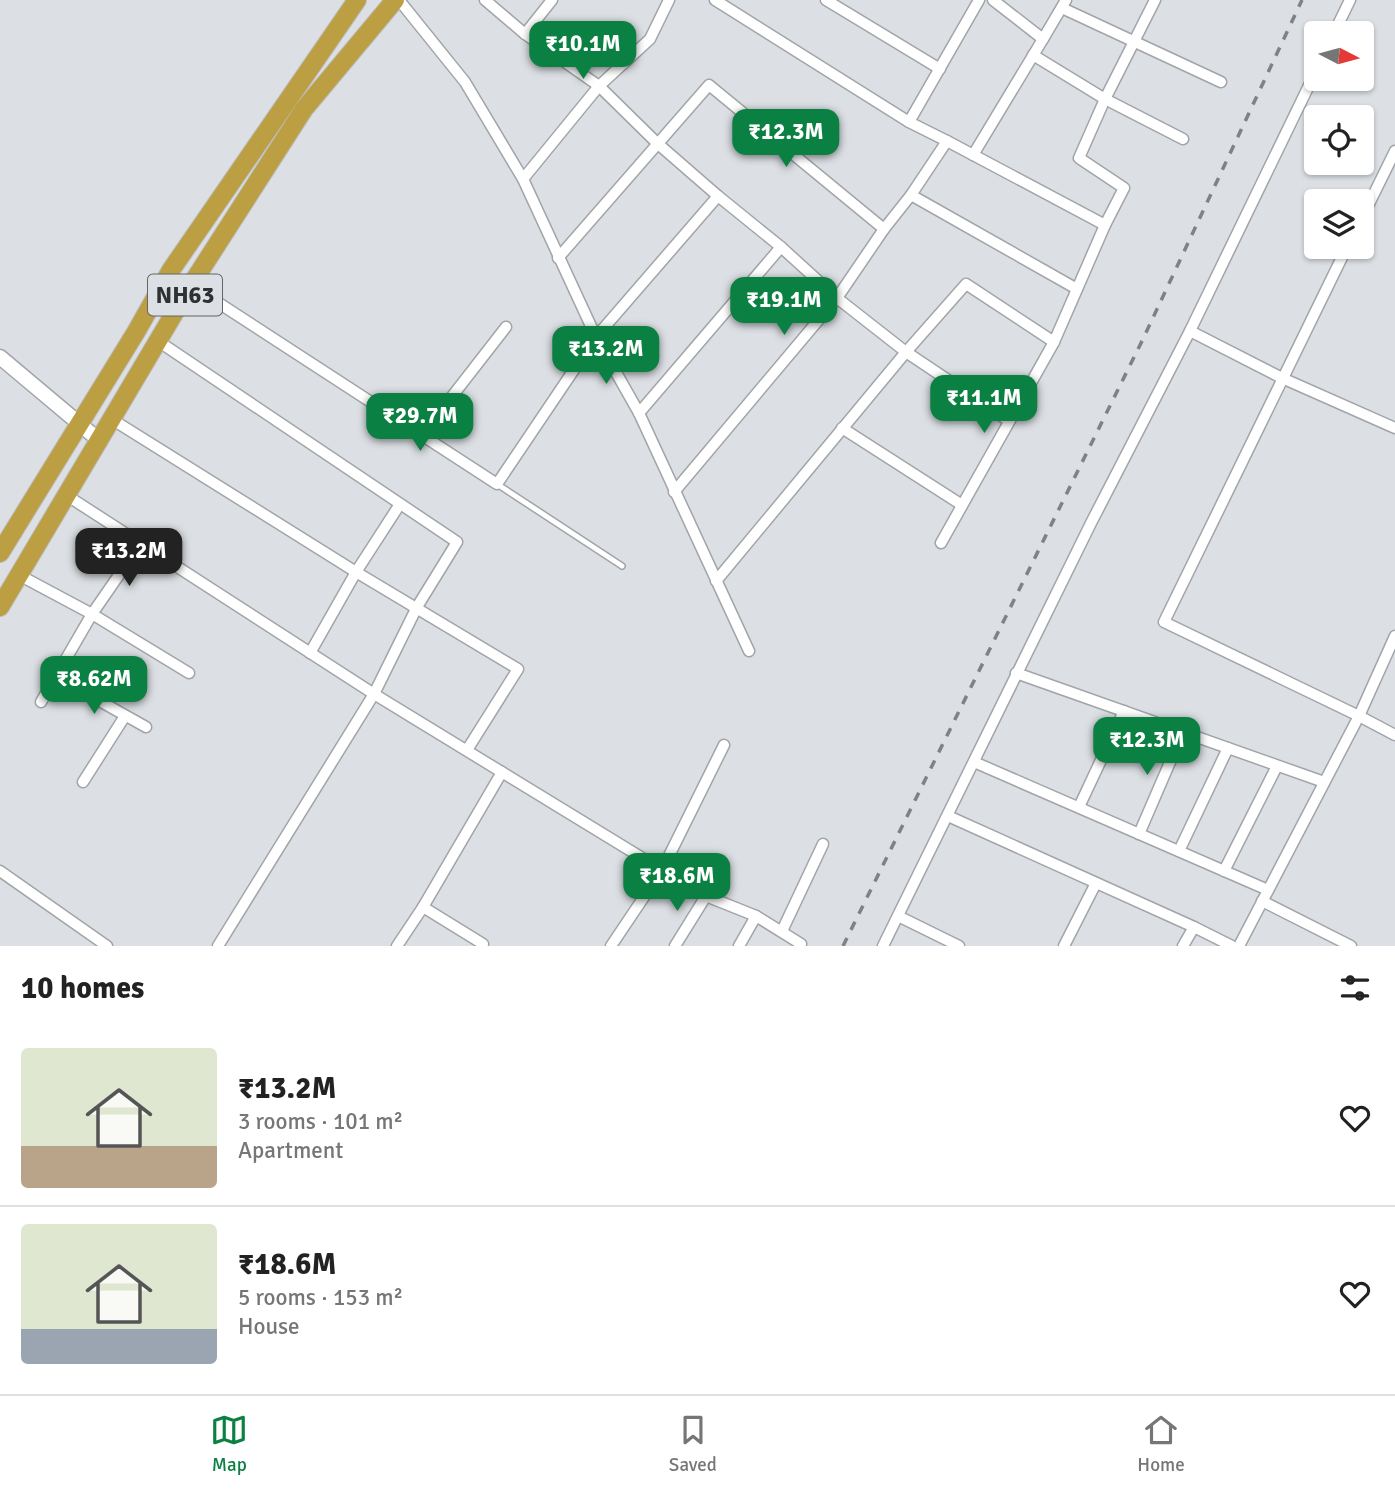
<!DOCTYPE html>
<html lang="en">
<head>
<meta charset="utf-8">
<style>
  :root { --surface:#fff; --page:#f6f6f6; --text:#222; --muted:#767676; --line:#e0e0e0; --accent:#0b8043 }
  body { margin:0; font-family:Signika,sans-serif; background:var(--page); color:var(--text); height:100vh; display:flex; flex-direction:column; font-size:26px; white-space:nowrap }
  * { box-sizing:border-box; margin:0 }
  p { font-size:23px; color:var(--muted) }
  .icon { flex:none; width:38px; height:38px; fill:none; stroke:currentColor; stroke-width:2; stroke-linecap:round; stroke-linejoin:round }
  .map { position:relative; height:946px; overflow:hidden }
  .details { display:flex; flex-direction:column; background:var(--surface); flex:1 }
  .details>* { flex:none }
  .needle { width:46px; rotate:96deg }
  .fabs { position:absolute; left:1304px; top:21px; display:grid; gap:14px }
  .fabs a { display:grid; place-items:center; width:70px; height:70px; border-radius:7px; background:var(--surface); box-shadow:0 2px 5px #0004; font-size:35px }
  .price { position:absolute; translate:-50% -60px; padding:0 16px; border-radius:14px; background:var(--accent); color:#fff; font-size:23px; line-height:46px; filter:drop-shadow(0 2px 4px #0008) }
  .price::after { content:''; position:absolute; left:50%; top:42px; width:21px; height:16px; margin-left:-10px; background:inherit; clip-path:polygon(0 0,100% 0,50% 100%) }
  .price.on { background:#222; color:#fff }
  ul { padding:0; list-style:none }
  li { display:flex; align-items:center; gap:21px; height:175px; padding:0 21px }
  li+li { border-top:2px solid var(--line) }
  li span { display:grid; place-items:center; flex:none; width:196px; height:140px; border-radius:7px; color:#555 }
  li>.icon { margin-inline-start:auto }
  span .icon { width:84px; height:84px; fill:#fffc; stroke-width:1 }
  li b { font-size:30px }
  h2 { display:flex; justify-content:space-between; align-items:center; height:84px; padding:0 21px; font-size:30px }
  .menu { display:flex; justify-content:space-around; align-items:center; height:98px; border-top:2px solid var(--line); background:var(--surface); font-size:19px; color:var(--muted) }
  .menu a { display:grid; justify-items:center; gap:4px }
  .menu .on { color:var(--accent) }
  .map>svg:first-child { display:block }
</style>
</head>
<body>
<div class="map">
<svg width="1395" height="946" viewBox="0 0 1395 946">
  <rect width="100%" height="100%" fill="#dce0e4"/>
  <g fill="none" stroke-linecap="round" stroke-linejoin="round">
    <g stroke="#a1a4a8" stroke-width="8">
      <polyline id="service" points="497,484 622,566"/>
    </g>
    <g stroke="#a1a4a8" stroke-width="13">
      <g id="minor">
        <polyline points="399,0 465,82 523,179 596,337 639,413 749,651"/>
        <polyline points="485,0 525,34 599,86 657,143 718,196 781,247 837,298 906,352 1009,421"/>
        <polyline points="715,0 909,122"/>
        <polyline points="826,0 940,69"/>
        <polyline points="993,0 1043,39 1066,0"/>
        <polyline points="1062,8 1221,82"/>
        <polyline points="1334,33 1350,0"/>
        <polyline points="525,34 552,0"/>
        <polyline points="1033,55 1105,99 1183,139"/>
        <polyline points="947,141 1105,225"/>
        <polyline points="973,155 1043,39"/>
        <polyline points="523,179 599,86 650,39 669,0"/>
        <polyline points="911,195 1077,289"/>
        <polyline points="1362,218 1395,151"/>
        <polyline points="1347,247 1164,622 1359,716 1395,636"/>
        <polyline points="558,258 709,85 884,229"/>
        <polyline points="191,285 497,484 596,337 718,196"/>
        <polyline points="1190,331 1282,378 1395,428"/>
        <polyline points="158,341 457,542 417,607 374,694 218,946"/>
        <polyline points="639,413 781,247"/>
        <polyline points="113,420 356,572 518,669 467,750"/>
        <polyline points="842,428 962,505"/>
        <polyline points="422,435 506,327"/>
        <polyline points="674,492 837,298 884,229 911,195 947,141 909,122 979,0"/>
        <polyline points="66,495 374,694 662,870 706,896 756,916 801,944"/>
        <polyline points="941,543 1054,342"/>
        <polyline points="19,575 92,614 189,673"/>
        <polyline points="716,581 906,352 966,284 1054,342 1105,225 1124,188 1079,158 1105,99 1155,0"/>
        <polyline points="310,653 356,572 400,504"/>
        <polyline points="1016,673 1324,782"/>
        <polyline points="57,677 146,727"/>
        <polyline points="41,702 92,614 141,543"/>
        <polyline points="974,762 1268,890"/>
        <polyline points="83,782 125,716"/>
        <polyline points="1079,807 1124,711"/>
        <polyline points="948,816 1194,927 1232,946"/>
        <polyline points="1139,834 1183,732"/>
        <polyline points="1179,851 1228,748"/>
        <polyline points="0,871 107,946"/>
        <polyline points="1224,871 1277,766"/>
        <polyline points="1262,901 1351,946"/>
        <polyline points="423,907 483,944"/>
        <polyline points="898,916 959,946"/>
        <polyline points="782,931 823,844"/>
        <polyline points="397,946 423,907 502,772"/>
        <polyline points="611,946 662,870 724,745"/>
        <polyline points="675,946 706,896"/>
        <polyline points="739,946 756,916"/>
        <polyline points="883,946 1091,523 1190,331 1316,71"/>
        <polyline points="1064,946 1096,883"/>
        <polyline points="1183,946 1194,927"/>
        <polyline points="1239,946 1359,716 1395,735"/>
      </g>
    </g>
    <g stroke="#a1a4a8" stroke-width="17">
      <polyline id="tertiary" points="0,357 100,441"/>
    </g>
    <g stroke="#bcbdbd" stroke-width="20">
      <g id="trunk">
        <polyline points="0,553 136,332 171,270 357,0"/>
        <polyline points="0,607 191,285 304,109 395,0"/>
      </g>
    </g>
    <use href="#service" stroke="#fff" stroke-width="5"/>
    <use href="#minor" stroke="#fff" stroke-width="10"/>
    <use href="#tertiary" stroke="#fff" stroke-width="14"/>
    <use href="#trunk" stroke="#bc9f42" stroke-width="18"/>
    <polyline stroke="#7f8285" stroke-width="3.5" stroke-dasharray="9 9" stroke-linecap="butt" points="843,946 1143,339 1302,0"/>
  </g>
  <g text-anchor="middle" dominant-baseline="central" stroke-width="6" stroke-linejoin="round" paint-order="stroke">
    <rect fill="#dce0e4" stroke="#636567" stroke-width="2" x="148" y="274.5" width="74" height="41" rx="5"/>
    <g font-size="24" font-weight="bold" fill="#2f3032">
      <text x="185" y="295">NH63</text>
    </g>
  </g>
</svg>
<div class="fabs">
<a><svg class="needle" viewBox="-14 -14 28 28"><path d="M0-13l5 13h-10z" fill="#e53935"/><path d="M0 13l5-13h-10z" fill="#767676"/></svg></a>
<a><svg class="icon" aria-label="locate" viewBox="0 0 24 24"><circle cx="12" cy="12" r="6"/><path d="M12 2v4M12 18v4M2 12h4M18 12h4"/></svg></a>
<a><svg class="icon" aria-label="layers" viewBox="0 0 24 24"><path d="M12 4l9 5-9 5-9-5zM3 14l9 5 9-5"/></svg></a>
</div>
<b class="price" style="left:583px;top:81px">₹10.1M</b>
<b class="price" style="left:786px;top:169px">₹12.3M</b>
<b class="price" style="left:784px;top:337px">₹19.1M</b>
<b class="price" style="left:606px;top:386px">₹13.2M</b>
<b class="price" style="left:984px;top:435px">₹11.1M</b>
<b class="price" style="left:420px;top:453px">₹29.7M</b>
<b class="price on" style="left:129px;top:588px">₹13.2M</b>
<b class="price" style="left:94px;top:716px">₹8.62M</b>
<b class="price" style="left:1147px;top:777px">₹12.3M</b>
<b class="price" style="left:677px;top:913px">₹18.6M</b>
</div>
<section class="details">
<h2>10 homes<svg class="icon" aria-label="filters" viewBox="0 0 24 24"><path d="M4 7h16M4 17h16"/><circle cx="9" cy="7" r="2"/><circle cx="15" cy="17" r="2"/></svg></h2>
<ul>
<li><span style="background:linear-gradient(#dfe7d0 70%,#b9a48a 0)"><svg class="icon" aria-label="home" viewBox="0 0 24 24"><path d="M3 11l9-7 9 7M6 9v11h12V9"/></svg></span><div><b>₹13.2M</b><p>3 rooms · 101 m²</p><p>Apartment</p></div><svg class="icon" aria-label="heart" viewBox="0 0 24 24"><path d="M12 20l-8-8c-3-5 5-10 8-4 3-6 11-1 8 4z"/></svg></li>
<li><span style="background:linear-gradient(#dfe7d0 75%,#9aa5b1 0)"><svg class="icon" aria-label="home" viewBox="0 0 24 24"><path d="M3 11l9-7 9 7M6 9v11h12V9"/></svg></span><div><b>₹18.6M</b><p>5 rooms · 153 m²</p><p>House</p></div><svg class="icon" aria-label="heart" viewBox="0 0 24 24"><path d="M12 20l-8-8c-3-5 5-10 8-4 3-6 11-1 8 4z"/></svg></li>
</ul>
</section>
<nav class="menu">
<a class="on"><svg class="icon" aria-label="map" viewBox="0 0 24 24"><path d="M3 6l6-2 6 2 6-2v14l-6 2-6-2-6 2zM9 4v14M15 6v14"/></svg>Map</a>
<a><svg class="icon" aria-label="saved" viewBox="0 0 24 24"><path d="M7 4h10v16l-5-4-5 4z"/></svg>Saved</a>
<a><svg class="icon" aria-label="home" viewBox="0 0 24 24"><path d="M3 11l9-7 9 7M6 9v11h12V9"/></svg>Home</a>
</nav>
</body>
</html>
